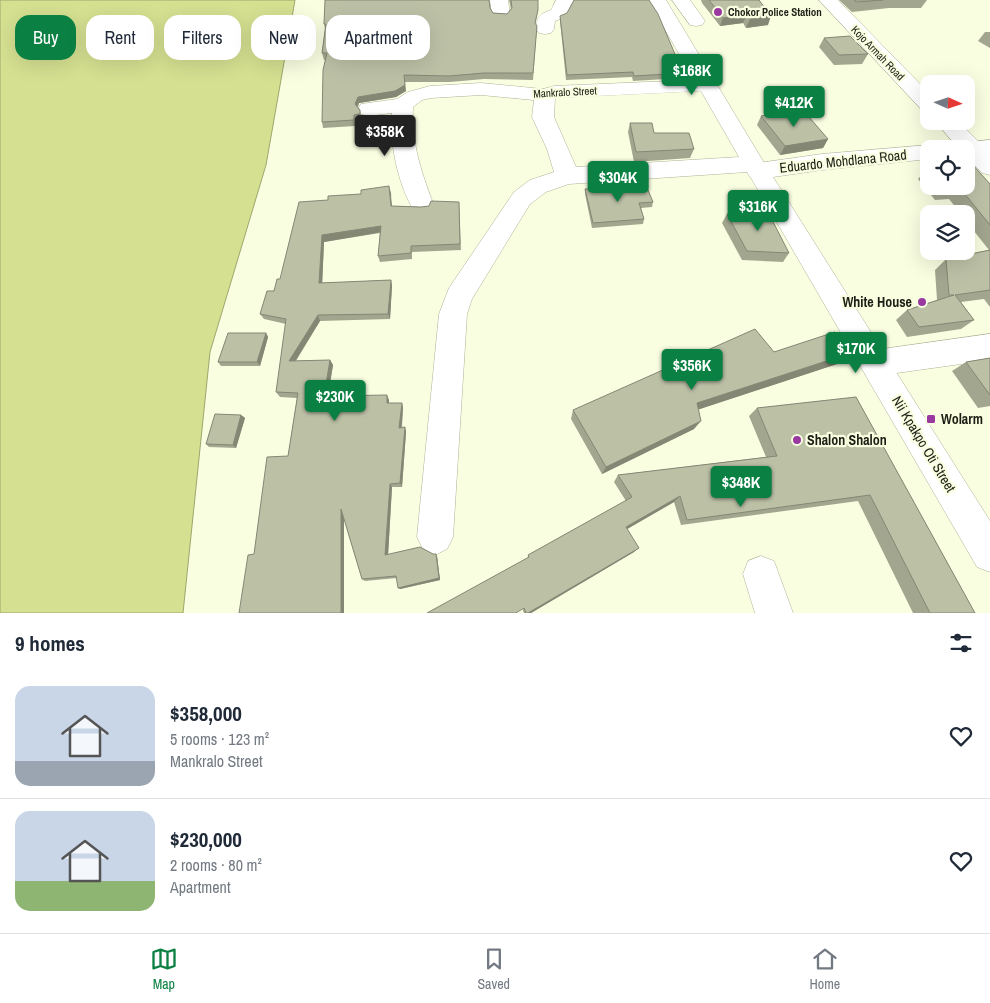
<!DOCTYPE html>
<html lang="en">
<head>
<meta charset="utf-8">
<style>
  :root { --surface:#fff; --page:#f6f6f7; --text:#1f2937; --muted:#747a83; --line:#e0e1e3; --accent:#0b8043 }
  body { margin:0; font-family:"Archivo Narrow",sans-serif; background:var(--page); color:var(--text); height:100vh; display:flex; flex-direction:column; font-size:19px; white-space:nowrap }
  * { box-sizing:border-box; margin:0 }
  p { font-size:16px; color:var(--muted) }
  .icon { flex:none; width:28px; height:28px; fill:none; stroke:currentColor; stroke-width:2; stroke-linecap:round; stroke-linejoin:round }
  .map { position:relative; height:613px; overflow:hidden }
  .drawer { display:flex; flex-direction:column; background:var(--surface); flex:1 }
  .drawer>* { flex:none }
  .guide { position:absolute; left:15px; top:15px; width:500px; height:45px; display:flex; gap:10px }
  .needle { width:32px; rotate:93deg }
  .buttons { position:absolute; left:920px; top:75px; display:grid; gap:10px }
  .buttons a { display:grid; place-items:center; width:55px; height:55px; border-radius:10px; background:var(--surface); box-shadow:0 5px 20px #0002; font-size:25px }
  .price { position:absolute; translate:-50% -42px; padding:0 11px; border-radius:5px; background:var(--accent); color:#fff; font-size:16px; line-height:32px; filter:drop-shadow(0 1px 2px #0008) }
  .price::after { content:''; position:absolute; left:50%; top:30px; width:15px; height:11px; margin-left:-8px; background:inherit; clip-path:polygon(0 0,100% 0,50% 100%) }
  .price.active { background:#222; color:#fff }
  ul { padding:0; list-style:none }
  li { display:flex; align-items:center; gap:15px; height:125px; padding:0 15px }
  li+li { border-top:1px solid var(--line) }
  li span { display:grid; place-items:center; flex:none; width:140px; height:100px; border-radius:15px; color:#555 }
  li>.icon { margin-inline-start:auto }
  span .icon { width:60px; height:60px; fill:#fffc; stroke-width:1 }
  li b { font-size:21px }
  h2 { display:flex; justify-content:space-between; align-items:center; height:60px; padding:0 15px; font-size:21px }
  .tag { padding:0 18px; border-radius:15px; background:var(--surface); box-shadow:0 5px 20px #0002; font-size:18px; line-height:45px }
  .tag.active { background:var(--accent); color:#fff }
  .tab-bar { display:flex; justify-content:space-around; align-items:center; height:70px; border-top:1px solid var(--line); background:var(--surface); font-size:14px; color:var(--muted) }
  .tab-bar a { display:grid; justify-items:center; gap:2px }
  .tab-bar .active { color:var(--accent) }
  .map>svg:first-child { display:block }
</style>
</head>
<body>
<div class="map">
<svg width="990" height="613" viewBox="0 0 990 613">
  <rect width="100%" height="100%" fill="#f9fee1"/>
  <polygon fill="#d5e091" stroke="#9ea66c" points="0,0 295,0 266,165 210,352 183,613 0,613"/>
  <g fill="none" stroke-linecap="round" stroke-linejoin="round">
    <g stroke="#adb197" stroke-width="1">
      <g id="minor">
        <polygon points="490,0 508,0 510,14 507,18 501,19 495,18 492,14"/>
        <path d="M556 0H574L565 17 555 21 554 29 551 33 545 34 539 33 536 29C537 17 539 14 551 10Z"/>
        <path d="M648 0H666L769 171 766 177 758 179 750 177 747 172 569 184 546 192 530 204 472 299 467 314 453 537 447 549 435 555 423 549 417 537 439 314 449 288 514 192 530 180 554 172 547 149 532 117 534 100 481 95 431 98 422 100 413 107C411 142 421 171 433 203L429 209 421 212 413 209C398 184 389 142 392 113L368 116 361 114 358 109 361 104 397 99 408 92 430 86 481 83 543 89 554 86 694 80ZM701 91 739 157 576 167 554 117 555 98Z"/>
        <polygon points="672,0 690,0 705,21 702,25 696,26 690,25"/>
        <polygon points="819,0 838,0 929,93 929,111 922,110"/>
        <polygon points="935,121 958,121 990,153 990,175 982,173 966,156 966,149 959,149"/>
        <polygon points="990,334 990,360 875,376 865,372 860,363 865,354 875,350"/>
        <polygon points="761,556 774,561 793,613 755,613 743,574 748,561"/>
      </g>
    </g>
    <g stroke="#adb197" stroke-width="1">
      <g id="major">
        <polygon points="990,140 990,154 966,156 966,149 949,149 952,144"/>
        <polygon points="929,145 938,149 929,149 929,159 822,170 773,177 990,521 990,572 977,567 747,171 750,165 758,163 822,154"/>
      </g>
    </g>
    <use href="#minor" fill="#fff" fill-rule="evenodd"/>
    <use href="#major" fill="#fff" fill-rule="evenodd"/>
  </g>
  <g fill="#a2a68f">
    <polygon points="509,0 538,0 537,16 535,24 537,26 533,80 484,79 450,82 405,82 406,91 396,97 359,103 358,107 360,110 362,121 355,121 355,126 323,128 322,122 325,60 324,60 322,53 325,29 324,24 490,8 493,13 507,14 511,9"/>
    <polygon points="701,0 759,0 768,25 746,28 743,23 720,26 702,3"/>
    <polygon points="839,0 927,0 921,8 889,8 852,12"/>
    <polygon points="560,16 683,73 682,78 633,81 632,77 566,80 560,21"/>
    <polygon points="985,32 990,32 990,48 978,41"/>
    <polygon points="824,38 868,54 862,64 834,65 819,47"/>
    <polygon points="761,116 828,139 823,148 780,155 757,125"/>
    <polygon points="630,123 694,149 690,158 634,162 628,132"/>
    <polygon points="928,168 929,168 929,186 966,186 990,184 990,307 984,299 961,302 974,320 961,329 907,337 896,320 907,310 937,300 935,270 946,259 989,250 966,221 966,214 961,214 949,199 935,200 918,179"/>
    <polygon points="625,185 653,202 652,207 641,208 644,219 643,224 592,228 585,194 585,189 625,187"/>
    <polygon points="389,186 392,206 421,207 459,202 461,250 412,252 412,259 380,262 378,256 380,233 324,242 322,283 391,280 392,286 390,319 320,321 296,361 330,360 333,365 328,396 389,400 389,403 402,403 403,408 402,428 405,427 406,432 402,487 392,487 388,554 437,556 440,580 400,589 397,578 365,581 362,579 344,519 344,613 239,613 254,554 288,456 297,398 280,397 276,392 286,324 264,319 260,314 280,279 328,200 361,194"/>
    <polygon points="727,214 789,253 783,262 742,260 722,223"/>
    <polygon points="266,333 268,337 260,366 221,366 218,362"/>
    <polygon points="774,352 851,353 840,363 699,409 694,429 602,474 571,419 573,410"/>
    <polygon points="990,358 990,406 978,408 952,371 966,362"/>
    <polygon points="856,397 975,613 913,613 858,501 681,525 674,502 627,529 634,552 531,613 524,613 523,611 528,555 626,501 614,482 618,475 766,457 749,416 757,408"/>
    <polygon points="241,415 245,418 236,448 209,447 206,444"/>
  </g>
  <g fill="#848774">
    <polygon points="747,14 743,23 720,26 723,18"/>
    <polygon points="771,16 768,25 746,28 750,19"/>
    <polygon points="405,85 406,91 396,97 359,103 356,110 355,104 358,97"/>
    <polygon points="828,139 823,148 780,155 785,146"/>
    <polygon points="389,186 391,193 392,212 391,206"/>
    <polygon points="381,226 382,232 324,242 322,289 319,283 322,235"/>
    <polygon points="391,280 392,286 390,319 388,314"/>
    <polygon points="318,315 320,321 292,366 289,361"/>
    <polygon points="266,333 268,337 260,366 257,362"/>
    <polygon points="851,353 840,363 691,412 697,403"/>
    <polygon points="330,360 333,365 327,401 324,396"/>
    <polygon points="387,395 389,400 389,407 387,403"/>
    <polygon points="402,403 403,408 401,432 399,428"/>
    <polygon points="241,415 245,418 236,448 233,445"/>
    <polygon points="701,421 694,429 602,474 606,467"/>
    <polygon points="405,427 406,432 402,487 400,483"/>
    <polygon points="390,484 392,487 388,557 385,555"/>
    <polygon points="680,496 674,502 622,532 626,527"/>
    <polygon points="341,509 344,512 344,613 341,613"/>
    <polygon points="639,548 634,552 531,613 528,613"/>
    <polygon points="436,554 437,556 440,580 400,589 398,588"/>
  </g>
  <g fill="#bcc1a6" stroke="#848774">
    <polygon points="325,0 489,0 490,8 493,13 507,14 512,8 511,0 538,0 538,10 535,23 537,26 533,73 484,73 449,76 404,75 405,85 395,91 358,97 355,104 360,110 360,114 354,115 354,120 322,122 323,70 327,53 322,53 326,24 324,24"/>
    <polygon points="574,0 649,0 658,14 683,73 634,76 633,72 567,75 560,16 567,13"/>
    <polygon points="709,0 759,0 771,16 750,19 747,14 723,18"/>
    <polygon points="854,0 883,0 857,2"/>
    <polygon points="850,36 868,54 839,55 824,38"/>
    <polygon points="803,110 828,139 785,146 761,116"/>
    <polygon points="630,123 652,123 654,133 689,133 694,149 636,152"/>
    <polygon points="972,164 990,184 990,225 960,188 946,189 943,186 966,186 966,165"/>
    <polygon points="645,183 653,202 639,203 644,219 593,223 585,189 626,187 625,185"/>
    <polygon points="389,186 391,206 421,207 429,206 431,201 459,202 460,244 411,246 411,253 378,256 381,226 322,235 319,283 391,280 388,314 318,315 289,361 330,360 324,396 387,395 387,403 402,403 399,428 405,427 400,483 390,484 385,555 420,547 433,554 436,554 439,578 398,588 396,576 362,579 341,509 341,613 239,613 248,555 254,554 267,457 288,456 298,393 276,392 286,319 260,314 267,291 274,291 277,279 280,279 299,202 328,200 328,196 361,194 361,190"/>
    <polygon points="768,212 789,253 747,251 727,214"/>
    <polygon points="990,250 990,290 955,295 974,320 919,327 907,310 954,295 949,295 946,259"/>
    <polygon points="755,329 774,352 835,332 851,353 697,403 701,421 606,467 573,410"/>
    <polygon points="228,333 266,333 257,362 218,362"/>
    <polygon points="990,358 990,395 966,362"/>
    <polygon points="856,397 975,613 930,613 870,495 687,520 680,496 626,527 639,548 528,613 526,613 524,608 516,613 427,613 529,557 528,555 632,497 618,475 777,456 757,408"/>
    <polygon points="215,414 241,415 233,445 206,444"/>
  </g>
  <g fill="#9938a0" stroke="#f9fee1" stroke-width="2">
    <circle cx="718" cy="12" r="5"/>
    <circle cx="922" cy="302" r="5"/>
    <rect x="926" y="414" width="10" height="10" rx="2.5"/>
    <circle cx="797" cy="440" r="5"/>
  </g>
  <g text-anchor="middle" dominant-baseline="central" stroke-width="4.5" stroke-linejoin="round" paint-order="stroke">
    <g font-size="11" font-weight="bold" fill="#1d1f15" stroke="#f9fee1" text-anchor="start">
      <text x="728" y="12">Chokor Police Station</text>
    </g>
    <g font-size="11" fill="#1d1f15" stroke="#f9fee1">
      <text transform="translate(878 53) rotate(46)">Kojo Armah Road</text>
      <text transform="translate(565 92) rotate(-3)">Mankralo Street</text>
    </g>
    <g font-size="14" fill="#1d1f15" stroke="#f9fee1">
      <text transform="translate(843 161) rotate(-6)">Eduardo Mohdlana Road</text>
      <text transform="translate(924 444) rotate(59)">Nii Kpakpo Oti Street</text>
    </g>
    <g font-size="14" font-weight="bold" fill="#1d1f15" stroke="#f9fee1" text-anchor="start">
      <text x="912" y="302" text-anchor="end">White House</text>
      <text x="941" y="419">Wolarm</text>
      <text x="807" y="440">Shalon Shalon</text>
    </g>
  </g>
</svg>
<div class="buttons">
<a><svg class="needle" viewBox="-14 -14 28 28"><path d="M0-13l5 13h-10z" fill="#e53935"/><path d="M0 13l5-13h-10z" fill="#747a83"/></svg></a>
<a><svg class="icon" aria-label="locate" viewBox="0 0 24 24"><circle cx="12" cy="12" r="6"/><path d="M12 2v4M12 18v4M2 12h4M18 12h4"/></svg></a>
<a><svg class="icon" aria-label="layers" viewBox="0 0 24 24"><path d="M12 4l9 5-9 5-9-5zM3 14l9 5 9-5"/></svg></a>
</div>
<b class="price" style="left:692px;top:96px">$168K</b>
<b class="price" style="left:794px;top:128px">$412K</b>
<b class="price active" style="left:385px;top:157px">$358K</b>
<b class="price" style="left:618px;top:203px">$304K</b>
<b class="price" style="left:758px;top:232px">$316K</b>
<b class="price" style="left:856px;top:374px">$170K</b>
<b class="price" style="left:692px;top:391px">$356K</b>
<b class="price" style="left:335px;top:422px">$230K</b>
<b class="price" style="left:741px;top:508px">$348K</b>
<div class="guide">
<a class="tag active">Buy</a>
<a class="tag">Rent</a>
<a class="tag">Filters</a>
<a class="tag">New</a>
<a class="tag">Apartment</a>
</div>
</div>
<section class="drawer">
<h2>9 homes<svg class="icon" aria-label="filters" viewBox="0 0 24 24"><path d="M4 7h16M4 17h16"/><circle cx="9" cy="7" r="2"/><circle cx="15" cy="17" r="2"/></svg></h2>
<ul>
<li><span style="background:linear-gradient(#c9d6e8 75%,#9aa5b1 0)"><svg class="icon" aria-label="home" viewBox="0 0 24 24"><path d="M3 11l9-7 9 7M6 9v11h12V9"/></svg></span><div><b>$358,000</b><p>5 rooms · 123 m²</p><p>Mankralo Street</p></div><svg class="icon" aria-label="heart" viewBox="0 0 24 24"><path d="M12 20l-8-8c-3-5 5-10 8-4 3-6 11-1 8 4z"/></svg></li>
<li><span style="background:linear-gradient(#c9d6e8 70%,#8fb573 0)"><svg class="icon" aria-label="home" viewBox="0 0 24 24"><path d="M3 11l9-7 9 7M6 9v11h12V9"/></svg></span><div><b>$230,000</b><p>2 rooms · 80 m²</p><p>Apartment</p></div><svg class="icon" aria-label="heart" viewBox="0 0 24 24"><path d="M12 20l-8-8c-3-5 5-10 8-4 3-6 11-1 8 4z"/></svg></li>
</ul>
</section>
<nav class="tab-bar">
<a class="active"><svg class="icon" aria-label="map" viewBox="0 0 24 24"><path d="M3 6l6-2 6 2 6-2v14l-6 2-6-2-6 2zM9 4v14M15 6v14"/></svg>Map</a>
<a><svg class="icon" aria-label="saved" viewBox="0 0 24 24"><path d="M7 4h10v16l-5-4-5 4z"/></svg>Saved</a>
<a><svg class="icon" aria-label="home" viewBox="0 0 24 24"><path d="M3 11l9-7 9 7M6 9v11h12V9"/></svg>Home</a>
</nav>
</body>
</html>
